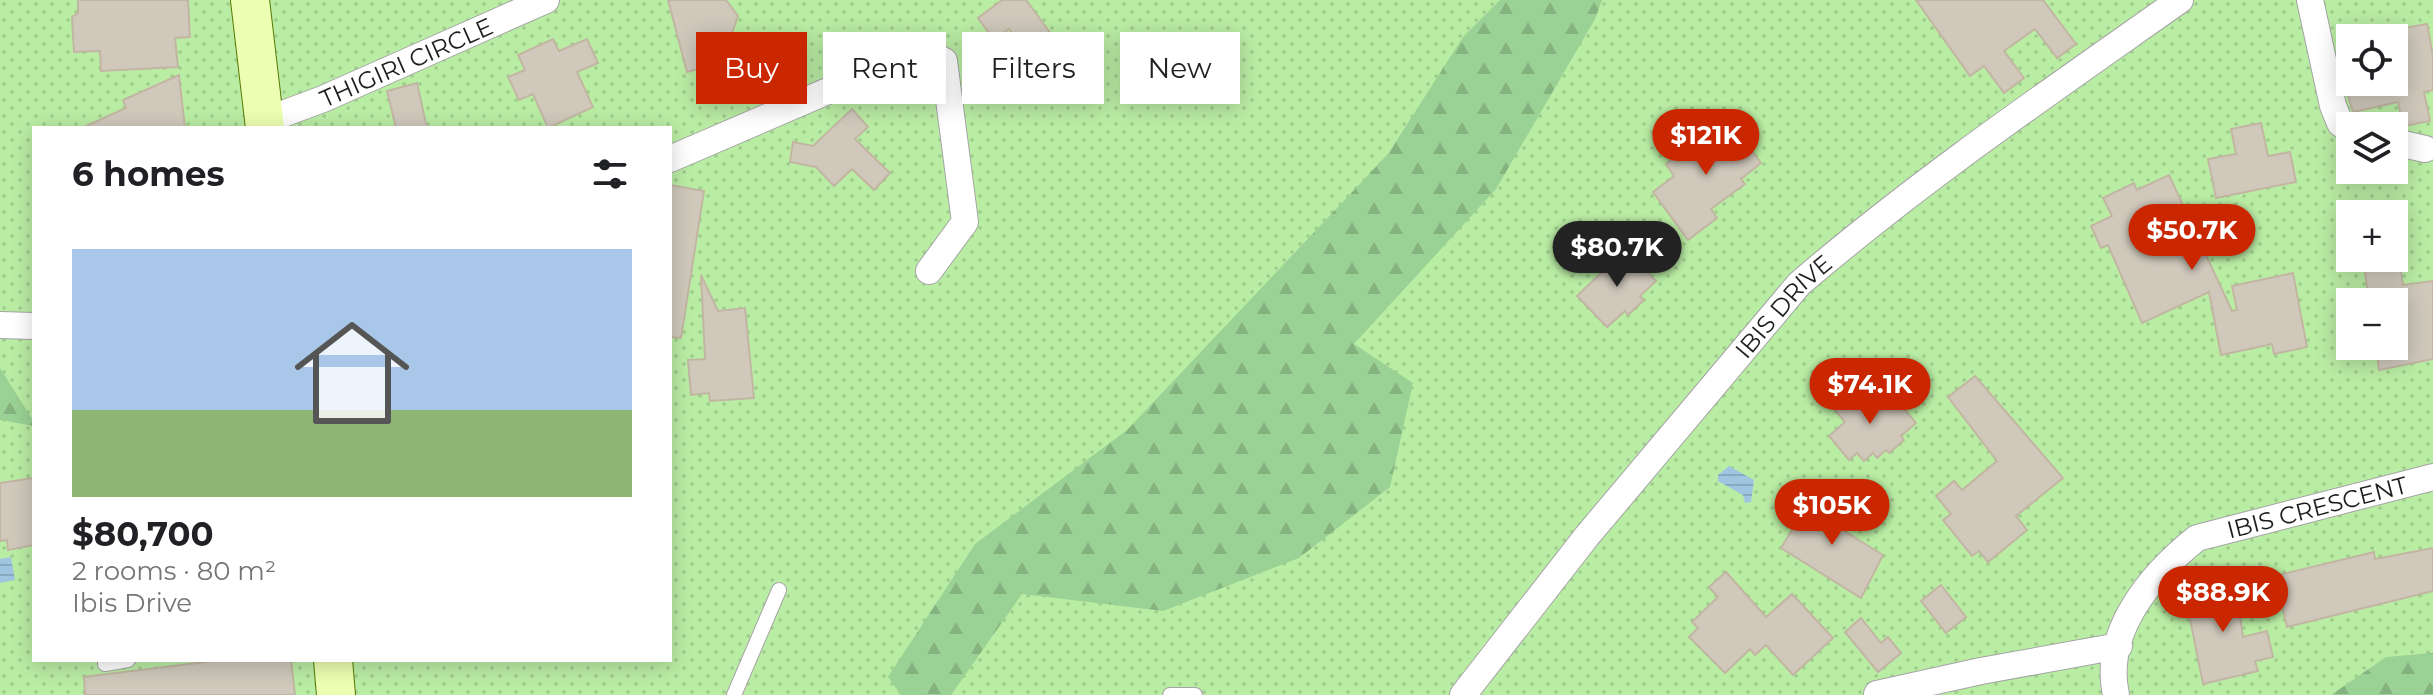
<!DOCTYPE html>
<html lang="en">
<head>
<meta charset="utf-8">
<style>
  :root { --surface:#fff; --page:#f2f2f2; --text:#202124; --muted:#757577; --line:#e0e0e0; --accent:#ca2600 }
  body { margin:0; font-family:Montserrat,sans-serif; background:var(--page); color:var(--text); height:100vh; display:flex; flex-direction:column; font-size:30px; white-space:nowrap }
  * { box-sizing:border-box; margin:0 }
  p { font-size:26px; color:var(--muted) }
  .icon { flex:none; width:44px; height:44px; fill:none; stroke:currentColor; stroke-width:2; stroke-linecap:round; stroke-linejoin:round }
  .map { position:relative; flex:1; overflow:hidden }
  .side { position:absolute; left:32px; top:126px; width:640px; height:536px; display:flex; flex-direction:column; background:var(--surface); border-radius:0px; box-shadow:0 4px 20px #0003 }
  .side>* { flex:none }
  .guide { position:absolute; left:696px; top:32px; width:760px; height:72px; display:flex; gap:16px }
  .fabs { position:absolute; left:2336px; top:24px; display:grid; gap:16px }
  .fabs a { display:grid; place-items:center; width:72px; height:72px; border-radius:0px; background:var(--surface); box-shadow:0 4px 20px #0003; font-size:40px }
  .price { position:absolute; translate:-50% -68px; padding:0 18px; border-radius:28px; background:var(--accent); color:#fff; font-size:26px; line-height:52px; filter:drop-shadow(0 2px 4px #0008) }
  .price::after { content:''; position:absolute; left:50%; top:48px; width:24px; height:18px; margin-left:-12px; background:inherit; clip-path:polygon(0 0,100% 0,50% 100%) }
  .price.current { background:#222; color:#fff }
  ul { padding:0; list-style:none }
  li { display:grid; align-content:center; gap:16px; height:424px; padding:0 40px }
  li+li { border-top:2px solid var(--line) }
  li span { display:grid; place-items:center; height:248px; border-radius:0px; color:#555 }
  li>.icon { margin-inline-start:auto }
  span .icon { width:144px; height:144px; fill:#fffc; stroke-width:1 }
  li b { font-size:34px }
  h2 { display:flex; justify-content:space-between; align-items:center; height:96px; padding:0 40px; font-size:34px }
  .tag { padding:0 28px; border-radius:0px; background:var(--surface); box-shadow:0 4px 20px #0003; font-size:28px; line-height:72px }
  .tag.current { background:var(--accent); color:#fff }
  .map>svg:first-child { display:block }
</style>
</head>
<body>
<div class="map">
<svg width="2433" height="695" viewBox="0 0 2433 695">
  <defs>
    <pattern id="grass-dots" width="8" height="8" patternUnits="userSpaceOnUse" patternTransform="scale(2)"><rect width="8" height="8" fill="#baeda4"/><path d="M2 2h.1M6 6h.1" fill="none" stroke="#9fcb8d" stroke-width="1.8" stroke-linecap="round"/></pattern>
    <pattern id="forest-firs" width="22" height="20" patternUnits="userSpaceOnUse" patternTransform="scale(2)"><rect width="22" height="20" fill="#9ad194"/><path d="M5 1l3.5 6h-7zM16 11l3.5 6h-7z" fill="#84b37f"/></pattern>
    <pattern id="water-rules" width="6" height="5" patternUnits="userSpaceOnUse" patternTransform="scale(2)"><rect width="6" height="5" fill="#9fc5e0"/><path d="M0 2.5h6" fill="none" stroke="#88a9c0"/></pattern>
  </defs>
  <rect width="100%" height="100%" fill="#efede2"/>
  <path fill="url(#grass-dots)" fill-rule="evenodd" d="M0 0H2433V695H0ZM2350 38H2394V82H2350ZM2350 126H2394V170H2350ZM34 128H670V660H34ZM2350 214H2394V258H2350ZM2350 302H2394V346H2350Z"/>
  <g fill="url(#forest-firs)">
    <polygon points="1500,0 1602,0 1595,19 1496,189 1354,344 1413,383 1390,487 1299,558 1163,611 1022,594 951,695 901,695 888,677 975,544 1127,430 1388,154 1463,37"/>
    <polygon points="0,368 34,422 34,426 0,420"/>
    <polygon points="2433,653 2433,695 2331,695 2386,657"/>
  </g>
  <g fill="url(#water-rules)">
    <polygon points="1729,466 1754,480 1751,502 1745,503 1743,495 1718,481 1718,475"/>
    <polygon points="11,557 15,580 0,583 0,559"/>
  </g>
  <g fill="#cfc8bb" stroke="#c2b6a3" stroke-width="2">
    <polygon points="78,0 188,0 190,37 175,38 178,67 101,71 100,51 74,52 72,17 78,13"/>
    <polygon points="668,0 726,0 738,16 732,33 723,35 729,61 687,72"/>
    <polygon points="1002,0 1026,0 1060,46 1043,61 1025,40 1019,44 1009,29 994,40 978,18"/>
    <polygon points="1916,0 2043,0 2076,44 2057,58 2035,29 2004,51 2024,78 2004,93 1984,66 1970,76"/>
    <polygon points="2427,24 2433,56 2433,90 2424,92 2430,121 2403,126 2398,102 2353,112 2344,82 2394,82 2394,30"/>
    <polygon points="553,39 559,51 587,39 598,63 577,72 593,107 548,128 533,94 519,100 508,77 525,70 518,55"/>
    <polygon points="179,75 185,128 82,128 126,108 123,100"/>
    <polygon points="417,83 427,128 396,128 387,91"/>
    <polygon points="852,109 868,127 855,139 890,173 874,190 852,169 834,186 816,167 790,162 793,142 813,146"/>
    <polygon points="1728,118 1761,163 1741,179 1745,184 1711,209 1717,218 1688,240 1653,192 1674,176 1666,164"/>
    <polygon points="2261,123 2268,156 2290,152 2296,182 2216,198 2208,159 2236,154 2231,129"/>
    <polygon points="2169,175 2232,311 2237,310 2232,286 2293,273 2307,347 2274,354 2272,344 2221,355 2209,292 2142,323 2108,245 2101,248 2091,226 2112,216 2103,198 2134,183 2137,190"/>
    <polygon points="670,185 704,191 681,338 670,337"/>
    <polygon points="1625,250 1656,281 1640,296 1644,300 1628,315 1625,311 1607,327 1577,296"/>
    <polygon points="2363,258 2399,258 2403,285 2433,281 2433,359 2379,370 2376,346 2394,346 2394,302 2369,302"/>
    <polygon points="701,275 718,311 745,308 754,398 710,401 709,393 691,395 688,360 705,359"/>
    <polygon points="1975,376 2063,478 2016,516 2027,530 1988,562 1979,551 1972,556 1943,520 1951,514 1936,496 1954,481 1962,490 1997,461 1948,397"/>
    <polygon points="1862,387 1873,400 1880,394 1890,407 1897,401 1916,423 1901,436 1904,440 1889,453 1886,450 1877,458 1873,453 1864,461 1857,453 1849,460 1829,436 1845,422 1835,410"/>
    <polygon points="34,478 34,545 8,550 7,540 0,541 0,483"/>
    <polygon points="1815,492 1848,513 1838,527 1883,555 1861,598 1781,548"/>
    <polygon points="2433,548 2433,591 2287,627 2275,576 2374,552 2375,559"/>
    <polygon points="1726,572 1766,617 1792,594 1833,638 1793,675 1766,645 1755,655 1750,649 1725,673 1689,637 1698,628 1692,622 1718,597 1709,587"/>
    <polygon points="2235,581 2243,637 2267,631 2273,657 2255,661 2258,671 2203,684 2184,589"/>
    <polygon points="1941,585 1966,617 1946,633 1921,601"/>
    <polygon points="1861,618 1881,643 1888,637 1901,653 1878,672 1845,632"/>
    <polygon points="222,660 291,660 295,695 85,695 84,677"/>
  </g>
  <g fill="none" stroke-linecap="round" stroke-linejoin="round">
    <g stroke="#a4a4a4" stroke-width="16">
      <g id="lane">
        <polyline points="105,660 105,664 128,660"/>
        <polyline points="734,695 779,590"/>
        <polyline points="1170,695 1195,695"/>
      </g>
    </g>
    <g stroke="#a4a4a4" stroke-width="28">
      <g id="street">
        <polyline points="2310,0 2333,106 2340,123 2350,131"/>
        <path id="s1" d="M264 121 323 99 546 0"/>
        <polyline points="2394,142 2425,149"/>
        <polyline points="670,159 923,50 944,61 965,222 929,271"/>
        <polyline points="0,325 34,326"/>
        <polyline points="1877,694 1981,671 2119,646"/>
        <path id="s2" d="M1463 695 1587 536 1799 284C1919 181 2051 91 2180 0"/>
        <path id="s3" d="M2116 695C2102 631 2152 574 2197 538L2433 477"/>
      </g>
    </g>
    <g stroke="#557800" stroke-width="40">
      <g id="secondary">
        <polyline points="250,0 265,128"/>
        <polyline points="333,660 336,695"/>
      </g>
    </g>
    <use href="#lane" stroke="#fff" stroke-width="14"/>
    <use href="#street" stroke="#fff" stroke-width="26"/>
    <use href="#secondary" stroke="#ecfeb1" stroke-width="38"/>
  </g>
  <g text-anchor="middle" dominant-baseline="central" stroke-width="6" stroke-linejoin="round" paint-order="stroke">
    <g font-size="24" fill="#1d1d1d" stroke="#fff">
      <text stroke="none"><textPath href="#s1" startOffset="154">THIGIRI CIRCLE</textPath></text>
      <text stroke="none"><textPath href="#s2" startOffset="504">IBIS DRIVE</textPath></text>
      <text stroke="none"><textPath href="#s3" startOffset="310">IBIS CRESCENT</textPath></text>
    </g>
  </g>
</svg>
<div class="fabs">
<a><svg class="icon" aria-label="locate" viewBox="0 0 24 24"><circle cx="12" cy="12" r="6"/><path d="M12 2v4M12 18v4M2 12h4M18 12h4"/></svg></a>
<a><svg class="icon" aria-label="layers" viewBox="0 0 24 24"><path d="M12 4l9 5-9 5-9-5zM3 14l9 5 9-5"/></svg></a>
<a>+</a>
<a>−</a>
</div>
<b class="price" style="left:1706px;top:177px">$121K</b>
<b class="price" style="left:2192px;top:272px">$50.7K</b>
<b class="price current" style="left:1617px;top:289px">$80.7K</b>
<b class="price" style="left:1870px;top:426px">$74.1K</b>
<b class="price" style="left:1832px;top:547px">$105K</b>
<b class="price" style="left:2223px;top:634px">$88.9K</b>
<div class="guide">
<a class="tag current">Buy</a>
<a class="tag">Rent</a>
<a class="tag">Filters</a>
<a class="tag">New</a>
</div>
<section class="side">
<h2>6 homes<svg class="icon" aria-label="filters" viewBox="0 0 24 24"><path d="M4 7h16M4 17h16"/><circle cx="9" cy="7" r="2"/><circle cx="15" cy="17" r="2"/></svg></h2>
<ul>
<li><span style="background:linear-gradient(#a9c7e8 65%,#8fb573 0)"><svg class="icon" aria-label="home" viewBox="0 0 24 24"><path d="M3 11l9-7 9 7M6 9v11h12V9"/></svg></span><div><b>$80,700</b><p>2 rooms · 80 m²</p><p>Ibis Drive</p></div></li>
</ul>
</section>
</div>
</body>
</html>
